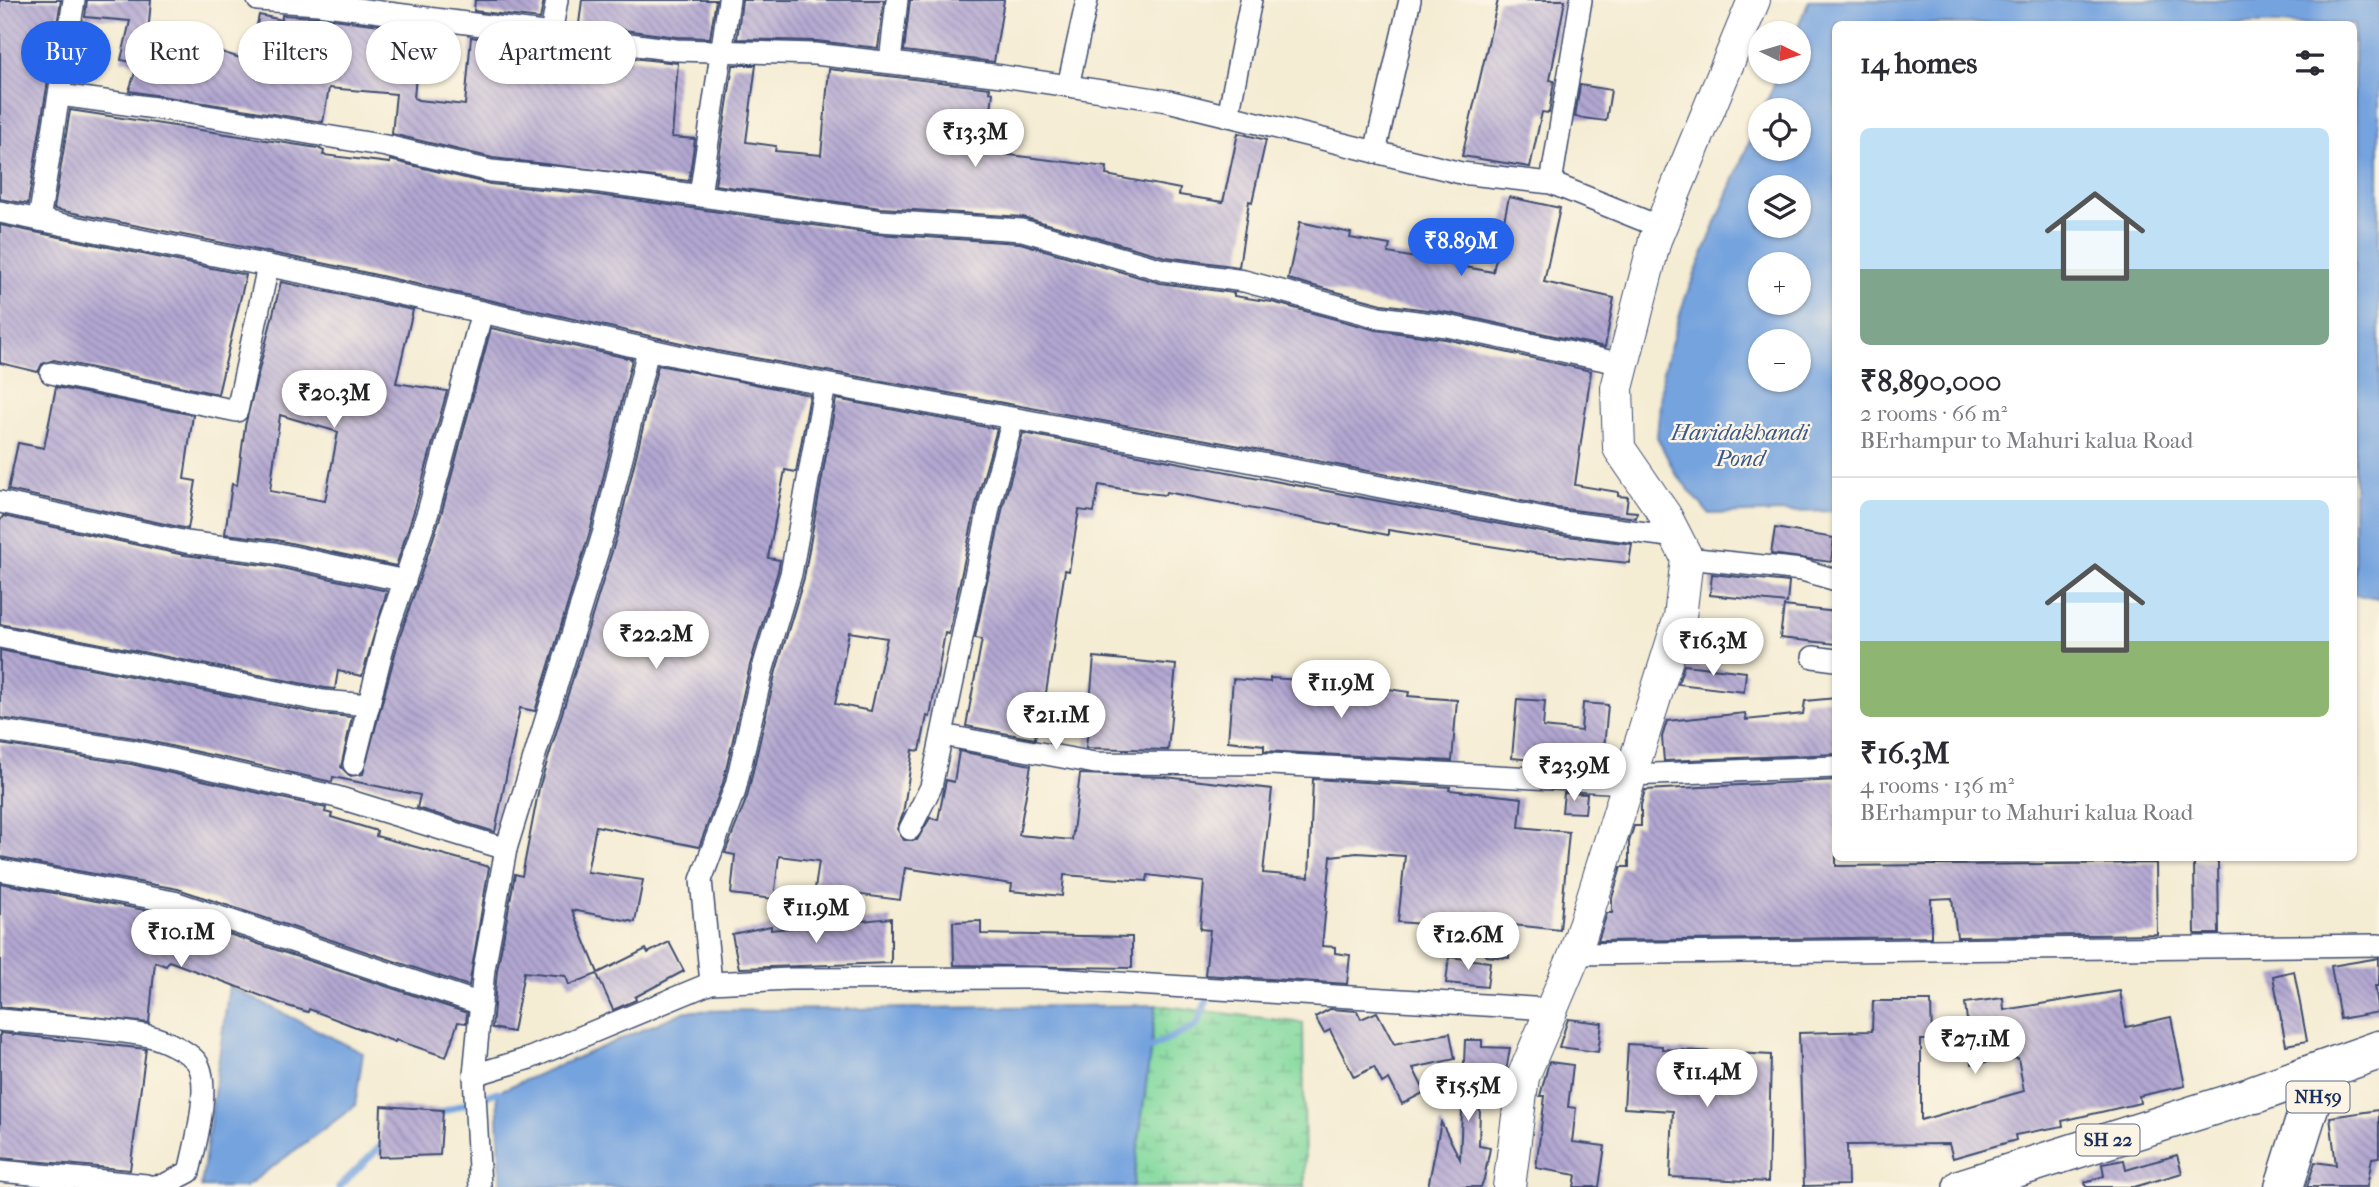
<!DOCTYPE html>
<html lang="en">
<head>
<meta charset="utf-8">
<style>
  :root { --surface:#fff; --page:#f2f2f3; --text:#2b2b33; --muted:#7c7c81; --line:#e1e1e2; --accent:#2563eb }
  body { margin:0; font-family:"IM FELL French Canon",serif; background:var(--page); color:var(--text); height:100vh; display:flex; flex-direction:column; font-size:26px; white-space:nowrap }
  * { box-sizing:border-box; margin:0 }
  p { font-size:23px; color:var(--muted) }
  .icon { flex:none; width:38px; height:38px; fill:none; stroke:currentColor; stroke-width:2; stroke-linecap:round; stroke-linejoin:round }
  .map { position:relative; flex:1; overflow:hidden }
  .details { position:absolute; left:1832px; top:21px; width:525px; height:840px; display:flex; flex-direction:column; background:var(--surface); border-radius:10px; box-shadow:0 2px 5px #0004 }
  .details>* { flex:none }
  .guide { position:absolute; left:21px; top:21px; width:665px; height:63px; display:flex; gap:14px }
  .needle { width:46px; rotate:95deg }
  .buttons { position:absolute; left:1748px; top:21px; display:grid; gap:14px }
  .buttons a { display:grid; place-items:center; width:63px; height:63px; border-radius:50%; background:var(--surface); box-shadow:0 2px 5px #0004; font-size:35px }
  .price { position:absolute; translate:-50% -60px; padding:0 16px; border-radius:24px; background:#fff; color:#222; font-size:23px; line-height:46px; filter:drop-shadow(0 2px 4px #0008) }
  .price::after { content:''; position:absolute; left:50%; top:42px; width:21px; height:16px; margin-left:-10px; background:inherit; clip-path:polygon(0 0,100% 0,50% 100%) }
  .price.active { background:var(--accent); color:#fff }
  ul { padding:0; list-style:none }
  li { display:grid; align-content:center; gap:14px; height:371px; padding:0 28px }
  li+li { border-top:2px solid var(--line) }
  li span { display:grid; place-items:center; height:217px; border-radius:10px; color:#555 }
  li>.icon { margin-inline-start:auto }
  span .icon { width:126px; height:126px; fill:#fffc; stroke-width:1 }
  li b { font-size:30px }
  h2 { display:flex; justify-content:space-between; align-items:center; height:84px; padding:0 28px; font-size:30px }
  .chip { padding:0 24px; border-radius:32px; background:var(--surface); box-shadow:0 2px 5px #0004; font-size:24px; line-height:63px }
  .chip.active { background:var(--accent); color:#fff }
  .map>svg:first-child { display:block }
</style>
</head>
<body>
<div class="map">
<svg width="2379" height="1187" viewBox="0 0 2379 1187">
  <defs>
    <pattern id="wetland-marsh" width="20" height="14" patternUnits="userSpaceOnUse" patternTransform="scale(1.75)"><rect width="20" height="14" fill="#81d99e"/><path d="M1 5h8M5 5V1M11 12h8M15 12V8" fill="none" stroke="#69b084"/></pattern>
    <pattern id="building-back-hatch" width="6" height="6" patternUnits="userSpaceOnUse" patternTransform="scale(1.75)"><rect width="6" height="6" fill="#b2a7d1"/><path d="M-1 5l2 2M0 0l6 6M5-1l2 2" fill="none" stroke="#9088ad"/></pattern>
  </defs>
  <rect width="100%" height="100%" fill="#fcf5e5"/>
  <filter id="ink" filterUnits="userSpaceOnUse"><feTurbulence type="fractalNoise" baseFrequency=".0143" numOctaves="2"/><feDisplacementMap in="SourceGraphic" scale="14" xChannelSelector="R" yChannelSelector="G"/><feConvolveMatrix kernelMatrix="1 2 1 2 8 2 1 2 1" color-interpolation-filters="sRGB"/></filter>
  <filter id="wash" filterUnits="userSpaceOnUse"><feTurbulence type="fractalNoise" baseFrequency=".00686" numOctaves="4" result="noise"/><feDisplacementMap in="SourceGraphic" scale="28" xChannelSelector="R" yChannelSelector="G"/><feGaussianBlur stdDeviation="1.57" result="paint"/><feColorMatrix in="noise" values="0 0 0 0 0 0 0 0 0 0 0 0 0 0 0 0 0 1.4 0 .05"/><feComposite in="paint" operator="in"/></filter>
  <g filter="url(#wash)">
    <rect width="100%" height="100%" fill="#f4ecd3"/>
    <polygon fill="url(#wetland-marsh)" stroke="#4e847e" stroke-width="2" points="1156,1005 1303,1023 1305,1187 1133,1187"/>
    <g fill="#74a3de" stroke="#48699e" stroke-width="2" fill-rule="evenodd">
      <path d="M1809 0H2379V599L2354 595V24H1836V511L1709 514 1675 473 1657 437 1663 371 1685 298 1760 116V149H1799V110H1763L1779 72H1799V33H1795ZM1760 187H1799V226H1760ZM1760 264H1799V303H1760ZM1760 341H1799V380H1760Z"/>
      <polygon points="229,986 363,1053 355,1106 245,1187 201,1187"/>
      <polygon points="1156,1005 1133,1187 501,1187 497,1092 686,1011"/>
    </g>
    <g fill="none" stroke-linecap="round" stroke-linejoin="round">
      <g stroke="#74a3de" stroke-width="7">
        <polyline points="1143,1051 1196,1026 1211,991"/>
        <polyline points="434,1115 497,1092 506,1095"/>
        <polyline points="339,1187 385,1142"/>
      </g>
    </g>
    <g id="blocks">
      <g fill="url(#building-back-hatch)" fill-rule="evenodd">
        <polygon points="0,0 61,0 28,204 0,199"/>
        <polygon points="87,0 151,0 147,46 200,64 205,47 250,61 259,15 282,20 282,15 317,17 420,30 414,98 418,100 465,105 471,37 539,48 678,63 672,137 695,139 689,181 493,158 392,134 396,94 329,88 323,122 129,91 138,63 121,60 130,21 85,17"/>
        <polygon points="475,0 544,0 540,19 474,11"/>
        <polygon points="582,0 716,0 710,38 677,37 579,24"/>
        <polygon points="742,0 884,0 878,48 816,41 737,39"/>
        <polygon points="910,0 1004,0 994,62 904,51"/>
        <polygon points="1498,0 1565,0 1550,80 1554,81 1549,113 1542,112 1530,167 1462,156"/>
        <polygon points="733,65 756,65 746,142 776,146 775,151 821,155 829,69 990,88 989,92 993,93 986,152 1107,167 1106,175 1180,189 1179,195 1223,202 1238,133 1266,140 1252,202 1249,201 1239,267 1166,257 1023,217 881,208 715,185"/>
        <polygon points="1580,85 1611,90 1606,121 1575,117"/>
        <polygon points="70,110 318,148 324,151 323,155 390,163 390,160 490,184 591,194 878,234 1020,243 1160,283 1234,293 1234,296 1272,302 1376,330 1445,339 1591,371 1575,485 1618,492 1618,496 1628,497 1626,511 1637,512 1636,518 1557,508 1240,446 717,351 327,264 54,209"/>
        <polygon points="1509,197 1560,208 1544,282 1614,298 1605,347 1450,313 1382,304 1288,279 1300,222 1351,233 1350,238 1390,245 1388,253 1493,272"/>
        <polygon points="0,225 246,275 218,394 54,360 42,364 38,372 0,363"/>
        <path d="M281 282 413 310 396 383 447 391 415 508 396 566 277 540 225 534 232 484 237 485 245 426ZM280 415 338 432 325 501 270 491Z"/>
        <polygon points="491,328 632,359 591,528 535,711 520,708 495,832 417,808 420,795 333,777 332,782 135,738 0,718 0,650 320,714 352,717 341,767 350,776 363,774 399,639 441,515"/>
        <polygon points="658,365 810,395 796,472 785,470 768,558 780,560 778,571 750,665 723,783 699,847 596,826 587,872 643,880 635,922 572,910 598,973 646,949 648,953 669,942 684,971 635,997 636,1000 613,1010 597,974 569,985 566,976 524,972 513,1032 492,1028 497,971 515,874 522,876 539,788 617,535"/>
        <polygon points="56,387 193,415 184,479 196,481 188,529 8,490 18,443 44,448"/>
        <path d="M836 399 997 429 977 500 949 634 945 633 930 717 927 716 920 751 913 750 903 814 897 829 904 840H917L930 818 938 820 946 780 954 782 959 751 1031 765 1019 835 1072 840 1080 774 1165 777 1272 789 1263 873 1309 877 1313 779 1450 787 1449 790 1522 798 1519 827 1569 832 1560 930 1513 925 1509 958 1486 956 1490 922 1422 918V924L1398 922 1405 856 1357 853 1331 856 1322 946 1335 947V953L1350 955 1347 984 1205 975 1210 930 1200 929 1204 882 1148 875 1147 881 1064 875 1062 896 1011 891 1012 884 905 868 900 900 815 889 819 861 779 856 774 899 731 894 735 855 725 853 747 797 776 671 804 578ZM849 632 887 638 871 711 835 704Z"/>
        <polygon points="1023,433 1552,534 1632,544 1629,563 1540,554 1388,530 1388,535 1166,492 1165,495 1139,492 1099,485 1094,512 1079,510 1069,571 1065,570 1046,693 1043,693 1035,739 966,726 982,639 975,638 1003,506"/>
        <polygon points="3,516 184,555 272,566 387,591 362,676 338,671 335,689 325,688 0,624 0,521"/>
        <polygon points="1775,528 1834,538 1831,562 1771,554"/>
        <polygon points="1712,574 1789,582 1787,603 1710,595"/>
        <polygon points="1784,606 1836,612 1836,644 1780,638"/>
        <polygon points="1094,657 1176,665 1168,750 1086,748"/>
        <polygon points="1684,665 1746,672 1744,692 1678,684"/>
        <polygon points="1270,678 1348,683 1409,692 1408,696 1457,700 1452,761 1264,751 1264,745 1228,741 1233,679 1270,682"/>
        <polygon points="1836,698 1836,754 1664,761 1662,737 1667,721 1745,713 1746,720 1803,714 1805,701"/>
        <polygon points="1517,699 1545,701 1543,727 1581,731 1583,703 1608,705 1602,769 1545,765 1545,761 1512,758"/>
        <polygon points="0,744 131,764 326,808 325,812 332,814 331,817 377,831 376,836 489,867 469,986 178,889 0,857"/>
        <polygon points="1836,780 1836,866 2156,863 2157,934 1957,937 1952,898 1931,899 1931,937 1598,941 1607,913 1612,913 1612,898 1621,867 1629,867 1629,842 1634,826 1641,826 1641,805 1645,790"/>
        <polygon points="1564,793 1587,794 1585,813 1562,812"/>
        <polygon points="2218,861 2219,934 2195,934 2194,862"/>
        <polygon points="0,883 171,915 467,1013 466,1023 458,1022 446,1057 396,1040 395,1042 309,1009 308,1012 288,1006 169,961 166,966 155,962 149,1023 0,1007"/>
        <polygon points="891,918 891,963 739,968 732,934 771,926 771,930"/>
        <polygon points="981,921 981,934 1132,937 1132,968 954,965 953,922"/>
        <polygon points="1449,957 1490,962 1487,987 1446,983"/>
        <polygon points="2379,958 2379,986 2375,986 2379,1012 2340,1019 2331,966"/>
        <polygon points="2294,971 2307,1041 2286,1045 2273,976"/>
        <polygon points="2120,991 2126,1027 2171,1017 2185,1086 2139,1096 2140,1103 2062,1121 2063,1126 2015,1135 2016,1140 1953,1158 1949,1144 1847,1145 1848,1185 1804,1186 1799,1033 1872,1031 1873,1001 1931,1001 1932,1040 1921,1040 1921,1120 2024,1091 2018,1058 1972,1064 1965,1003 2003,998 2004,1010"/>
        <polygon points="1330,1009 1357,1011 1361,1019 1377,1012 1394,1044 1450,1033 1455,1059 1413,1068 1425,1092 1402,1104 1389,1079 1382,1083 1374,1067 1354,1077 1330,1030 1324,1033 1315,1017"/>
        <polygon points="1568,1019 1602,1023 1598,1052 1559,1047"/>
        <polygon points="0,1033 146,1049 130,1170 0,1158"/>
        <polygon points="1465,1040 1482,1040 1482,1047 1510,1048 1506,1072 1481,1071 1479,1146 1490,1148 1484,1179 1481,1187 1428,1187 1441,1122 1460,1159"/>
        <polygon points="1628,1044 1662,1046 1662,1049 1771,1055 1768,1182 1670,1177 1673,1111 1624,1108"/>
        <polygon points="1549,1062 1573,1065 1568,1107 1576,1108 1572,1142 1605,1146 1599,1187 1574,1187 1576,1175 1536,1168 1545,1096 1540,1096"/>
        <polygon points="381,1106 443,1110 440,1155 379,1157"/>
        <polygon points="2379,1110 2379,1157 2372,1158 2367,1187 2307,1187 2315,1162 2336,1165 2330,1117"/>
        <polygon points="2177,1155 2182,1173 2134,1187 2086,1187 2085,1182 2104,1176 2102,1164 2124,1160 2126,1170"/>
      </g>
    </g>
  </g>
  <g filter="url(#ink)">
    <use href="#blocks" fill-opacity="0" stroke="#3c4b70" stroke-width="2"/>
    <g fill="none" stroke-linecap="round" stroke-linejoin="round">
      <g stroke="#3c4b70" stroke-width="24">
        <g id="street">
          <polyline points="258,0 318,4 676,50 815,54 1002,76 1168,101 1461,173 1551,183 1660,227"/>
          <polyline points="551,34 557,0"/>
          <polyline points="890,62 897,0"/>
          <polyline points="1068,86 1087,0"/>
          <polyline points="60,95 177,111 386,146 491,171 593,181 880,221 1022,230 1163,270 1244,281 1379,317 1447,326 1623,364"/>
          <polyline points="1228,116 1251,0"/>
          <polyline points="1375,152 1410,0"/>
          <polyline points="1551,183 1581,0"/>
          <polyline points="700,195 729,0"/>
          <polyline points="0,212 324,277 714,364 1237,459 1555,521 1676,537"/>
          <polyline points="39,220 74,0"/>
          <polyline points="51,373 237,411 268,266"/>
          <polyline points="0,502 186,542 274,553 405,581"/>
          <polyline points="1687,558 1802,570 1836,580"/>
          <polyline points="0,637 323,701 369,705"/>
          <polyline points="1813,657 1836,660"/>
          <polyline points="0,731 133,751 337,797 506,849"/>
          <polyline points="942,735 1095,763 1271,764 1627,783"/>
          <polyline points="354,764 386,635 428,512 482,312"/>
          <polyline points="1630,775 1836,767"/>
          <polyline points="734,794 763,668 791,574 825,385"/>
          <polyline points="910,829 931,787 990,503 1013,419"/>
          <polyline points="0,870 174,902 481,1004"/>
          <polyline points="1575,954 2379,945"/>
          <polyline points="711,983 701,880 735,788"/>
          <path d="M0 1020C49 1025 101 1027 149 1036 162 1039 194 1053 199 1066 210 1090 195 1147 189 1172L164 1185 146 1187"/>
          <polyline points="474,1075 530,1058 711,983 790,979 1036,978 1550,1009"/>
          <polyline points="0,1171 146,1185"/>
          <polyline points="480,1187 474,1075 484,969 506,849 604,531 648,350"/>
        </g>
      </g>
      <g stroke="#3c4b70" stroke-width="34">
        <polyline id="secondary" points="1509,1187 1523,1077 1575,954 1680,617 1687,558 1665,515 1619,448 1617,388 1655,240 1754,0"/>
      </g>
      <g stroke="#3c4b70" stroke-width="38">
        <polyline id="primary" points="1961,1187 2255,1094"/>
      </g>
      <g stroke="#3c4b70" stroke-width="41">
        <g id="highway">
          <polyline points="2255,1094 2379,1050"/>
          <polyline points="2284,1187 2320,1072"/>
        </g>
      </g>
      <use href="#street" stroke="#fff" stroke-width="21"/>
      <use href="#secondary" stroke="#fff" stroke-width="32"/>
      <use href="#primary" stroke="#fff" stroke-width="35"/>
      <use href="#highway" stroke="#fff" stroke-width="38"/>
    </g>
  </g>
  <g text-anchor="middle" dominant-baseline="central" stroke-width="5" stroke-linejoin="round" paint-order="stroke">
    <g fill="#fcf5e5" stroke="#5e6a86" stroke-width="2">
      <rect x="2286.5" y="1081.5" width="63" height="31" rx="5"/>
      <rect x="2076.5" y="1124.5" width="63" height="31" rx="5"/>
    </g>
    <g font-size="19" font-weight="bold" fill="#1b2f5e">
      <text x="2318" y="1097">NH59</text>
      <text x="2108" y="1140">SH 22</text>
    </g>
    <g font-size="23" font-style="italic" fill="#3a588b" stroke="#fcf5e5">
      <text x="1740" y="432">Haridakhandi<tspan x="1740" dy="26">Pond</tspan></text>
    </g>
  </g>
</svg>
<div class="buttons">
<a><svg class="needle" viewBox="-14 -14 28 28"><path d="M0-13l5 13h-10z" fill="#e53935"/><path d="M0 13l5-13h-10z" fill="#7c7c81"/></svg></a>
<a><svg class="icon" aria-label="locate" viewBox="0 0 24 24"><circle cx="12" cy="12" r="6"/><path d="M12 2v4M12 18v4M2 12h4M18 12h4"/></svg></a>
<a><svg class="icon" aria-label="layers" viewBox="0 0 24 24"><path d="M12 4l9 5-9 5-9-5zM3 14l9 5 9-5"/></svg></a>
<a>+</a>
<a>−</a>
</div>
<b class="price" style="left:975px;top:169px">₹13.3M</b>
<b class="price active" style="left:1461px;top:278px">₹8.89M</b>
<b class="price" style="left:334px;top:430px">₹20.3M</b>
<b class="price" style="left:656px;top:671px">₹22.2M</b>
<b class="price" style="left:1713px;top:678px">₹16.3M</b>
<b class="price" style="left:1341px;top:720px">₹11.9M</b>
<b class="price" style="left:1056px;top:752px">₹21.1M</b>
<b class="price" style="left:1574px;top:803px">₹23.9M</b>
<b class="price" style="left:816px;top:945px">₹11.9M</b>
<b class="price" style="left:181px;top:969px">₹10.1M</b>
<b class="price" style="left:1468px;top:972px">₹12.6M</b>
<b class="price" style="left:1975px;top:1076px">₹27.1M</b>
<b class="price" style="left:1707px;top:1109px">₹11.4M</b>
<b class="price" style="left:1468px;top:1123px">₹15.5M</b>
<div class="guide">
<a class="chip active">Buy</a>
<a class="chip">Rent</a>
<a class="chip">Filters</a>
<a class="chip">New</a>
<a class="chip">Apartment</a>
</div>
<section class="details">
<h2>14 homes<svg class="icon" aria-label="filters" viewBox="0 0 24 24"><path d="M4 7h16M4 17h16"/><circle cx="9" cy="7" r="2"/><circle cx="15" cy="17" r="2"/></svg></h2>
<ul>
<li><span style="background:linear-gradient(#bfe0f5 65%,#7fa58c 0)"><svg class="icon" aria-label="home" viewBox="0 0 24 24"><path d="M3 11l9-7 9 7M6 9v11h12V9"/></svg></span><div><b>₹8,890,000</b><p>2 rooms · 66 m²</p><p>BErhampur to Mahuri kalua Road</p></div></li>
<li><span style="background:linear-gradient(#bfe0f5 65%,#8fb573 0)"><svg class="icon" aria-label="home" viewBox="0 0 24 24"><path d="M3 11l9-7 9 7M6 9v11h12V9"/></svg></span><div><b>₹16.3M</b><p>4 rooms · 136 m²</p><p>BErhampur to Mahuri kalua Road</p></div></li>
</ul>
</section>
</div>
</body>
</html>
